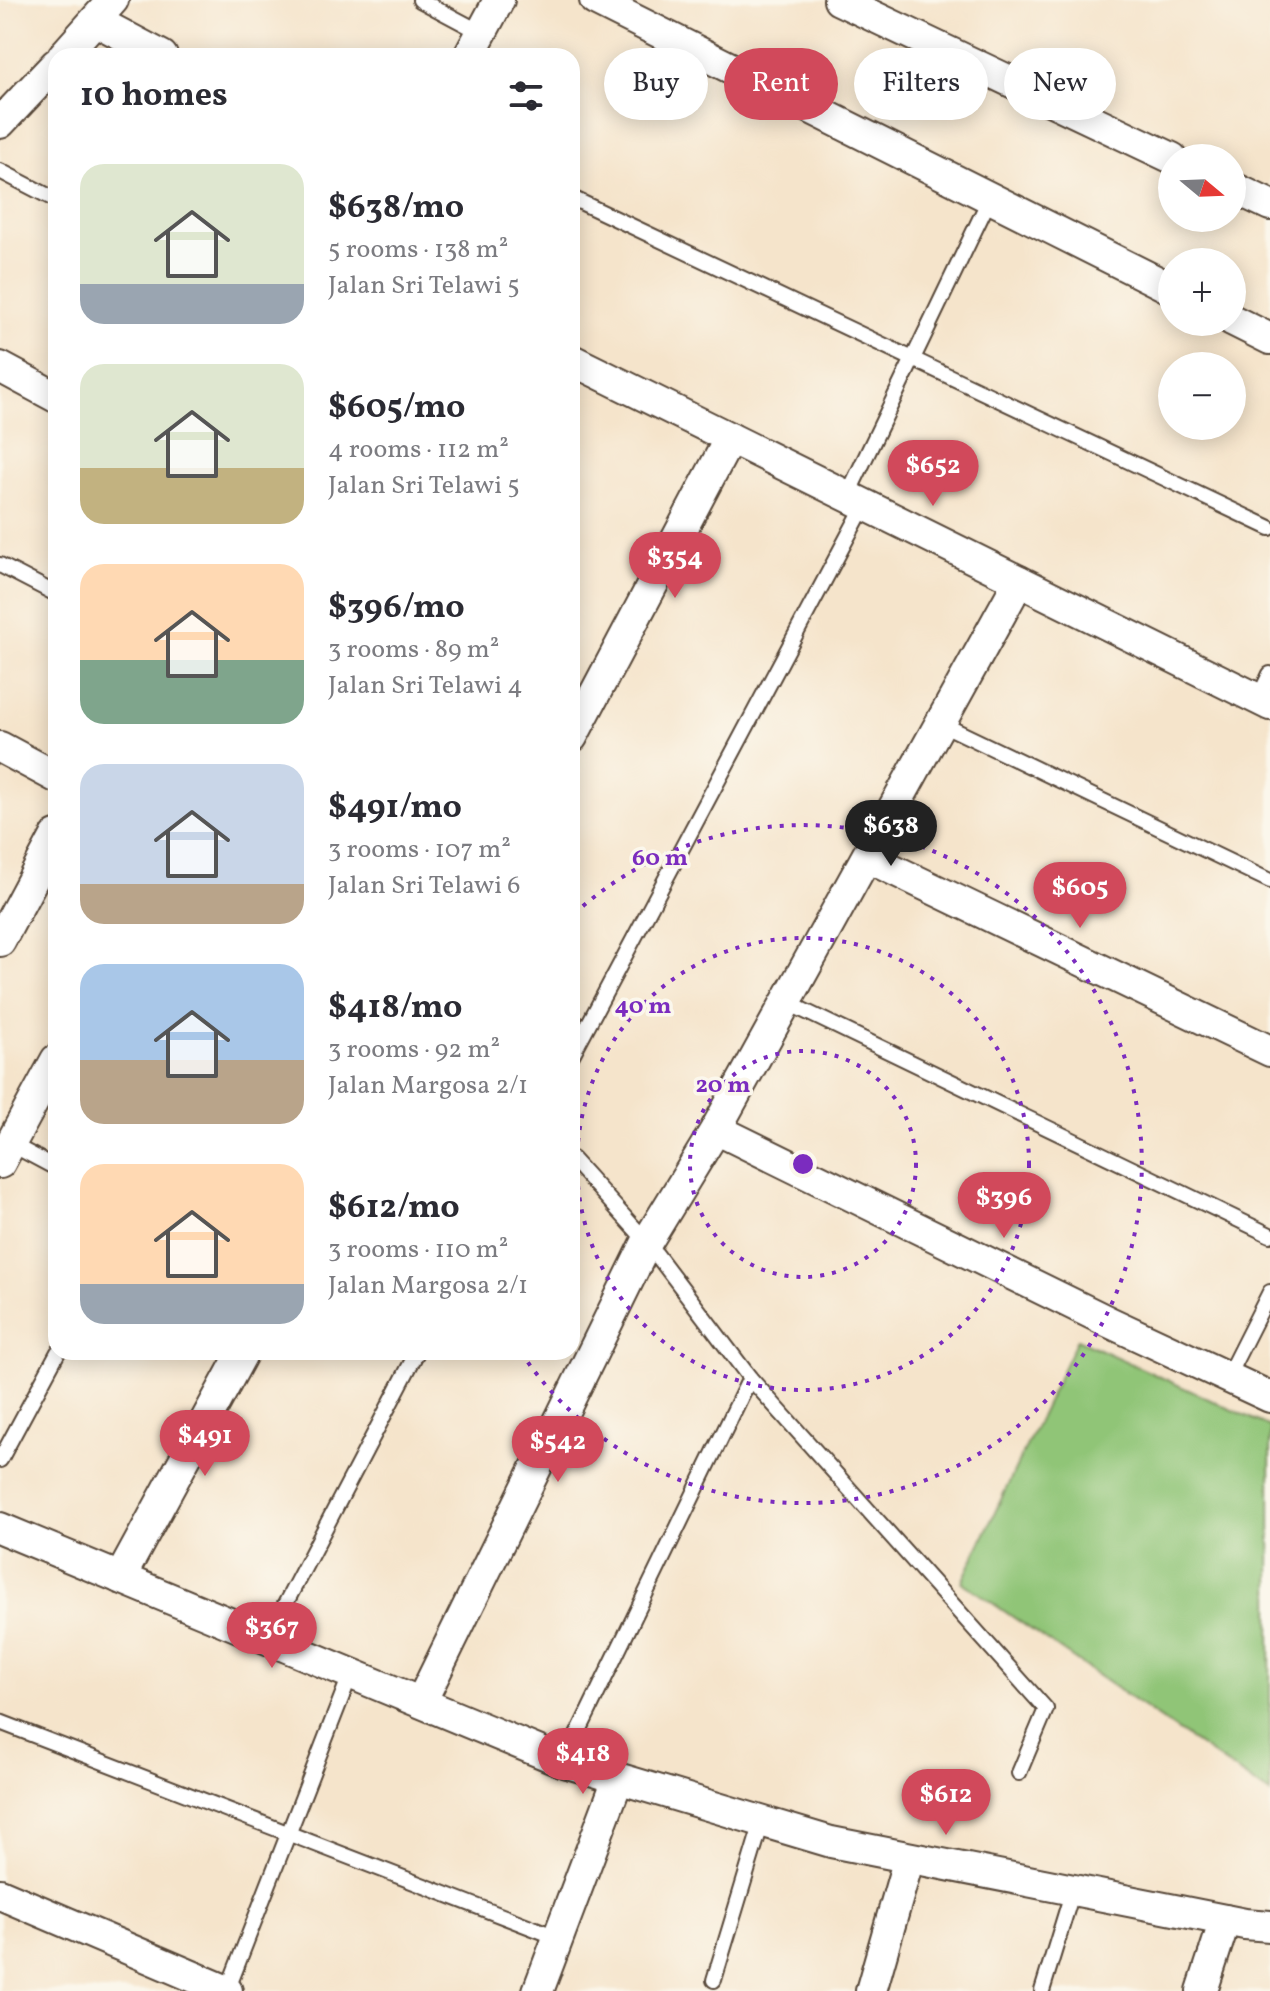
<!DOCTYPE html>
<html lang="en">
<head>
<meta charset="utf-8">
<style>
  :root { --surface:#fff; --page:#f7f7f7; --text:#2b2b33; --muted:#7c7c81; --accent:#d1495b }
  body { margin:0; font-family:Vollkorn,serif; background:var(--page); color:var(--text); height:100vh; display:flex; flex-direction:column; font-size:30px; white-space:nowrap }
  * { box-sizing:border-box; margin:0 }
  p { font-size:26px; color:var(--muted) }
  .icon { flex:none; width:44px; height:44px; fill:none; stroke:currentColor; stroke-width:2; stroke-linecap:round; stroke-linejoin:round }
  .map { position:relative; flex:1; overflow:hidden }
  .drawer { position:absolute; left:48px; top:48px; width:532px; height:1312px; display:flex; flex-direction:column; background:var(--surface); border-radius:24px; box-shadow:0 4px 20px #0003 }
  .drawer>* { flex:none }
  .hud { position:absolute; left:604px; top:48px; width:546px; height:72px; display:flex; gap:16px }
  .needle { width:52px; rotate:109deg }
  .buttons { position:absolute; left:1158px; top:144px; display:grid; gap:16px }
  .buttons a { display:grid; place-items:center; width:88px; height:88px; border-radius:50%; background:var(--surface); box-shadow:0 4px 20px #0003; font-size:40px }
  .price { position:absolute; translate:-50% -68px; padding:0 18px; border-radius:28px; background:var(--accent); color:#fff; font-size:26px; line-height:52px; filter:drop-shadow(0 2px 4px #0008) }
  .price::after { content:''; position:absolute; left:50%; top:48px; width:24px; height:18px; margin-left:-12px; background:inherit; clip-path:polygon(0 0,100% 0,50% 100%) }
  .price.on { background:#222; color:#fff }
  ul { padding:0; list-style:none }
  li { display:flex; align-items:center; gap:24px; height:200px; padding:0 32px }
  li span { display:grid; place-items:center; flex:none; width:224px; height:160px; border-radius:24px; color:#555 }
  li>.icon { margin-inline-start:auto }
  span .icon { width:96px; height:96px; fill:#fffc; stroke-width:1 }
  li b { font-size:34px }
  h2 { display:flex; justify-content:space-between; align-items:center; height:96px; padding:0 32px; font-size:34px }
  .chip { padding:0 28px; border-radius:36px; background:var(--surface); box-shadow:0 4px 20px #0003; font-size:28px; line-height:72px }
  .chip.on { background:var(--accent); color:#fff }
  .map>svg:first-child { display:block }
</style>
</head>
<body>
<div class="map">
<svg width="1270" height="1991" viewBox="0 0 1270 1991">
  <rect width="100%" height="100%" fill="#fbf7ec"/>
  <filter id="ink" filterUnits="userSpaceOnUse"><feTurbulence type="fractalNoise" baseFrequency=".0125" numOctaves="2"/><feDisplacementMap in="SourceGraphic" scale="16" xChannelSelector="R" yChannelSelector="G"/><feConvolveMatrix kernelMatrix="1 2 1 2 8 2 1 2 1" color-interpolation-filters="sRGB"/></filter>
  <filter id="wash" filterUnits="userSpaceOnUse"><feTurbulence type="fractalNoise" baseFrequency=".006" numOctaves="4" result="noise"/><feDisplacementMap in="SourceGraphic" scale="32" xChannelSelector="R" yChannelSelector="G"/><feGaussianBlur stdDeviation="1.8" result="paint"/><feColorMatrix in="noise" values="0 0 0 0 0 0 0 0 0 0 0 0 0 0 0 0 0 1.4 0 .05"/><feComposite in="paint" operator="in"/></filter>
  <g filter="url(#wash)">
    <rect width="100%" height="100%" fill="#f5e4cb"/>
    <polygon fill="#90c577" stroke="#66784a" stroke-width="2" points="1077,1339 1270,1427 1270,1794 962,1582"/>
  </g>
  <g filter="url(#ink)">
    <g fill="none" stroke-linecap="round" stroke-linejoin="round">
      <g stroke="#574638" stroke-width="18">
        <g id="service">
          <polyline points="420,0 482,33"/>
          <polyline points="0,171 56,200"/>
          <polyline points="572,198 1270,528"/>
          <polyline points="847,496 990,198"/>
          <polyline points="0,565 56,594"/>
          <polyline points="1258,699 1270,674"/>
          <polyline points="940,723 1270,881"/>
          <polyline points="786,1002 1270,1235"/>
          <polyline points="572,1055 865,504"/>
          <polyline points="11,1144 56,1168"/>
          <polyline points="572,1159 647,1242 750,1378 1046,1709 1019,1773"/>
          <polyline points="1227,1377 1270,1292"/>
          <polyline points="0,1460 58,1352"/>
          <polyline points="267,1639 417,1352"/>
          <polyline points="0,1722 559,1938"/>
          <polyline points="564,1762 750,1378"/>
          <polyline points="714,1980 762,1822"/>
          <polyline points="227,1991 351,1673"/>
          <polyline points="1042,1991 1073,1890"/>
        </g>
      </g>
      <g stroke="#574638" stroke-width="34">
        <g id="minor">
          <polyline points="595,0 1172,289"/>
          <polyline points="839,0 1172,158"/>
          <polyline points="96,21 162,56"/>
          <polyline points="63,56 113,0"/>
          <polyline points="469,56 499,0"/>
          <polyline points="0,123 56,64"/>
          <polyline points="1232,187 1270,205"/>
          <polyline points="1232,320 1270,339"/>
          <polyline points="572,360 1270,705"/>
          <polyline points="0,367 56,397"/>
          <polyline points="572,737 730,438"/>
          <polyline points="0,747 56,777"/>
          <polyline points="867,857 1270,1051"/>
          <polyline points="0,941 56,836"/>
          <polyline points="716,1129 1109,1322 1270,1397"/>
          <polyline points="0,1163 56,1060"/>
          <polyline points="0,1528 564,1762 831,1842 1245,1924 1270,1926"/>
          <polyline points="120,1578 243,1352"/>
          <polyline points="421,1702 647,1242 716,1129 1019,581"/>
          <polyline points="0,1894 227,1991"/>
          <polyline points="538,1991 618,1779"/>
          <polyline points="871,1991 909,1858"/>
          <polyline points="1202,1991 1225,1920"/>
        </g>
      </g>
      <use href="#service" stroke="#fff" stroke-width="14"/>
      <use href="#minor" stroke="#fff" stroke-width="30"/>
    </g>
  </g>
  <g fill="none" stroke="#7b2cbf" stroke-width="4" stroke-dasharray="4 8">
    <circle cx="803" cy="1164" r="113"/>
    <circle cx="803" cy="1164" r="226"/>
    <path d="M574 914A339 339 0 1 1 522 1354"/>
  </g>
  <circle cx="803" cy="1164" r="12" fill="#7b2cbf" stroke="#fbf7ec" stroke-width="4"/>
  <g font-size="24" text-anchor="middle" font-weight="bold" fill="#7b2cbf" stroke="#fbf7ec" stroke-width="7" stroke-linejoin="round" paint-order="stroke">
    <text x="660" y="865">60 m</text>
    <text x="643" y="1013">40 m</text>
    <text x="723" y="1092">20 m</text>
  </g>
</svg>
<div class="buttons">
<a><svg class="needle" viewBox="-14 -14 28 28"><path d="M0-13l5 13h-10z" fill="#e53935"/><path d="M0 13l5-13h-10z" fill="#7c7c81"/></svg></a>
<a>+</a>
<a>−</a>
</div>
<b class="price" style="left:933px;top:508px">$652</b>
<b class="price" style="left:675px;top:600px">$354</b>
<b class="price on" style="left:891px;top:868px">$638</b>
<b class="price" style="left:1080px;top:930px">$605</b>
<b class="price" style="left:1004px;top:1240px">$396</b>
<b class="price" style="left:205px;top:1478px">$491</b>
<b class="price" style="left:558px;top:1484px">$542</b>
<b class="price" style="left:272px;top:1670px">$367</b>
<b class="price" style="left:583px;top:1796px">$418</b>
<b class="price" style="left:946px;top:1837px">$612</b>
<div class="hud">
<a class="chip">Buy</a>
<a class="chip on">Rent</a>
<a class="chip">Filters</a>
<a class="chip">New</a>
</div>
<section class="drawer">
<h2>10 homes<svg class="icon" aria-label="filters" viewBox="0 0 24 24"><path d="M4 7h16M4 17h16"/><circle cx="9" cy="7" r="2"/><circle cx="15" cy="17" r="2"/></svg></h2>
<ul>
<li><span style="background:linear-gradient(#dfe7d0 75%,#9aa5b1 0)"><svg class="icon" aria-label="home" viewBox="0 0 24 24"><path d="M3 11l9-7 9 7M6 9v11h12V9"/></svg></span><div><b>$638/mo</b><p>5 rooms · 138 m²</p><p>Jalan Sri Telawi 5</p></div></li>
<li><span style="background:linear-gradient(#dfe7d0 65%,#c2b280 0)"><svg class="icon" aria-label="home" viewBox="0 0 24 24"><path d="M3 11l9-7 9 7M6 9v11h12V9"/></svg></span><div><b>$605/mo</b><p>4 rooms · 112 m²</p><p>Jalan Sri Telawi 5</p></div></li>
<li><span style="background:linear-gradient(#ffd9b3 60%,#7fa58c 0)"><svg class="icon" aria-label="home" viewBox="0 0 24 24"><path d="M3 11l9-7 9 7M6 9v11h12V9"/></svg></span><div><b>$396/mo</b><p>3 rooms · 89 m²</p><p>Jalan Sri Telawi 4</p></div></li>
<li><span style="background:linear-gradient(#c9d6e8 75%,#b9a48a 0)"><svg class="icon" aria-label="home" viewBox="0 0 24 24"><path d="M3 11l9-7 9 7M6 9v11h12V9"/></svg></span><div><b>$491/mo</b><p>3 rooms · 107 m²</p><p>Jalan Sri Telawi 6</p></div></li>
<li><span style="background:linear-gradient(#a9c7e8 60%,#b9a48a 0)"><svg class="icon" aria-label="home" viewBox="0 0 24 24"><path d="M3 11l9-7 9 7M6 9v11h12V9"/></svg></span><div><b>$418/mo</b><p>3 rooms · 92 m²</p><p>Jalan Margosa 2/1</p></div></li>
<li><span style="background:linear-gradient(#ffd9b3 75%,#9aa5b1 0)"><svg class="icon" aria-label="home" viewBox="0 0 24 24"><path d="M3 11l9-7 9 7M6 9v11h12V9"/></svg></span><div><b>$612/mo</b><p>3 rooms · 110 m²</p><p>Jalan Margosa 2/1</p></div></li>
</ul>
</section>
</div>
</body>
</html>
